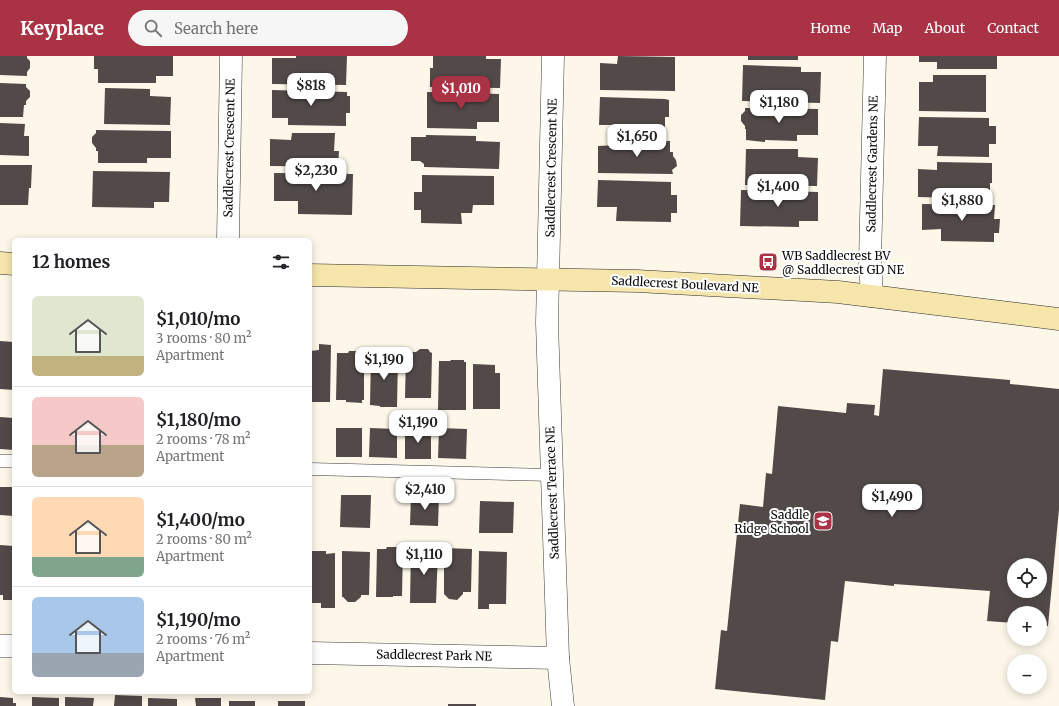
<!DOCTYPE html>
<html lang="en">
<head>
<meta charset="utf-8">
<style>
  :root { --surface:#fff; --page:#f6f6f6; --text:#202124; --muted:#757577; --line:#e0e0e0; --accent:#aa3245 }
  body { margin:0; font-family:Merriweather,serif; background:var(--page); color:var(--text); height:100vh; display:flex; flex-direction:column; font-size:15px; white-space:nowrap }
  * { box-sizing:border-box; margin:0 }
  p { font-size:13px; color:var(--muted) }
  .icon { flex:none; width:22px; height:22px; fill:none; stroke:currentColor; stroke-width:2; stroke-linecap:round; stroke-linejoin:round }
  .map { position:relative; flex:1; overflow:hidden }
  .panel { position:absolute; left:12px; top:182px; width:300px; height:456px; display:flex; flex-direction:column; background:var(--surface); border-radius:6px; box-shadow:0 2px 10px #0003 }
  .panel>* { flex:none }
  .fabs { position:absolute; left:1007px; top:502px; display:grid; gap:8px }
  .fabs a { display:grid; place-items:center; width:40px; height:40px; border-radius:50%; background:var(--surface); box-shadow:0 2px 10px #0003; font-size:20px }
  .price { position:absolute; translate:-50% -34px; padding:0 9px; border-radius:8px; background:#fff; color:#222; font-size:13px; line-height:26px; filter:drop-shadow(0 1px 2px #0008) }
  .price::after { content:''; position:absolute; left:50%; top:24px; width:12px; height:9px; margin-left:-6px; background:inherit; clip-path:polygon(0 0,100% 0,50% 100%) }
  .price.on { background:var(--accent); color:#fff }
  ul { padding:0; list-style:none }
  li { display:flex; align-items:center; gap:12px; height:100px; padding:0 20px }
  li+li { border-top:1px solid var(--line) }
  li span { display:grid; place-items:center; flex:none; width:112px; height:80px; border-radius:6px; color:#555 }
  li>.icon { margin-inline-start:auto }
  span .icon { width:48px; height:48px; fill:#fffc; stroke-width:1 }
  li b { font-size:17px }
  h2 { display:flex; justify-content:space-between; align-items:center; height:48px; padding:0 20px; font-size:17px }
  header { display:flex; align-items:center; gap:24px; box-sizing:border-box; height:56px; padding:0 20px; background:var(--accent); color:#fff }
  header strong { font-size:19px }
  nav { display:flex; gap:22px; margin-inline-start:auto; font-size:14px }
  .search { width:280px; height:36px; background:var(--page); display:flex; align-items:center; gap:10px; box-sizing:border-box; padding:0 14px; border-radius:22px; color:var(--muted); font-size:15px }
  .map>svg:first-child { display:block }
</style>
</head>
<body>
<header>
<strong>Keyplace</strong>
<div class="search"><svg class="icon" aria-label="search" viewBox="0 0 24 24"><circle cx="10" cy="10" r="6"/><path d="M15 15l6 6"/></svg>Search here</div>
<nav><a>Home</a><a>Map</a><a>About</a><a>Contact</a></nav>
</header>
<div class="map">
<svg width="1059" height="650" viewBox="0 0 1059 650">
  <rect width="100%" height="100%" fill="#fdf7e9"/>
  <g fill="#514a48" fill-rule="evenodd">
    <polygon points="0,0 27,0 27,2 30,5 30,12 27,16 27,20 0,19"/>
    <polygon points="94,0 173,0 173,20 156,20 156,27 98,27 98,13 94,13"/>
    <polygon points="296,0 347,0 346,29 272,28 272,2 296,2"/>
    <polygon points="433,0 486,0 486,3 501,3 500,32 430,31 430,12 433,12"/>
    <polygon points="618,0 675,1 675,35 600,34 600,7 617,8"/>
    <rect x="748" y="0" width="50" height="4"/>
    <polygon points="919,0 997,0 997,13 937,13 937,6 919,6"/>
    <polygon points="743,9 801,11 801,16 821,16 820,47 742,45"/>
    <polygon points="933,19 986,19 986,56 919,55 919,26 933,26"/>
    <polygon points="0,27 26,28 26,31 30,35 30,41 26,45 26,49 24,49 23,61 0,61"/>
    <polygon points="105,32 150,33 150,40 171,41 170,69 104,68"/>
    <polygon points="272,34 347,36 347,40 350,40 350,57 346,57 346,70 288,69 288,62 272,62"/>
    <polygon points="427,36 499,38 499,66 477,66 477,73 427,72"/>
    <polygon points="600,41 665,43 669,44 669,61 665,61 665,76 613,76 614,69 599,69"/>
    <polygon points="745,52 818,53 818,79 797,79 797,85 765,84 765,86 746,84 746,73 745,73 745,70 741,65 741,59 745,55"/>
    <polygon points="919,61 989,62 989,70 996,70 996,88 989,88 989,101 937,100 938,90 918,90"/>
    <polygon points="0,67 25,68 24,80 29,80 29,100 0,99"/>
    <polygon points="96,74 171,75 171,102 147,102 147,107 98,107 98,95 96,95 96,92 92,87 92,81 96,77"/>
    <polygon points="292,77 335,77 334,95 339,95 338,111 270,110 270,83 291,84"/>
    <polygon points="426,79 476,80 476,85 500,86 499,113 424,111 424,108 420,105 411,105 411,81 426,81"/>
    <polygon points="619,84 670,85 670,96 673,96 673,100 676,104 677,110 672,114 673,118 598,117 598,90 619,89"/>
    <polygon points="746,93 798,93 798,101 818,102 817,130 745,129"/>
    <polygon points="937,106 992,107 992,127 990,127 990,143 918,141 918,113 937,114"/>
    <polygon points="0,109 32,109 31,132 29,132 28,149 0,149"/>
    <polygon points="93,115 170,116 169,146 154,146 154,152 92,151"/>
    <polygon points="274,117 353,118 352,159 298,158 298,145 274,145"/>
    <polygon points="422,119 494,120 494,149 473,149 472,157 461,157 462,168 421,167 421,154 414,154 414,136 422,136"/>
    <polygon points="598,124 671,126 671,139 677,139 677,157 671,157 671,166 616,165 617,151 597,151"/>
    <polygon points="741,134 818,136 818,165 799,165 799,171 740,170"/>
    <polygon points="922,148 995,149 994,163 1000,163 999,177 994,177 994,186 941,185 941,173 922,174"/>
    <polygon points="0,285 14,286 14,334 0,333"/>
    <polygon points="319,288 331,289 330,346 310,346 310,295 319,294"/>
    <polygon points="420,293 428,293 430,296 432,297 431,342 405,342 406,296 416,296"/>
    <polygon points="349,295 364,295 364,344 362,344 362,347 346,346 346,344 336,344 337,297 348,297"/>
    <polygon points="371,299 376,299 376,301 385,301 385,299 398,300 397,351 380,351 380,350 370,349"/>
    <polygon points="451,304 464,304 464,306 466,306 466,354 438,354 439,305 450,305"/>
    <polygon points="473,308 495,309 495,317 500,317 500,353 473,353"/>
    <path d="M883 313 1010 324V328L1059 333V453L1048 570H1040V557H1014V567L987 565 990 535 894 528V530L845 525 838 586 831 585 825 644 715 633 721 574 727 575 740 448 763 451 766 417 772 418 778 350 846 357 847 347 875 349 874 359 879 360ZM1014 509H1040V535H1014Z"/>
    <polygon points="0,361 14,362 14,394 0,393"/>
    <rect x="336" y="372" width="26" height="29"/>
    <polygon points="370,372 397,373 397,402 369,401"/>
    <polygon points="439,372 467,373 466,403 438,402"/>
    <rect x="405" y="373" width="26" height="30"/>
    <polygon points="0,431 14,431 14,460 0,459"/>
    <polygon points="341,439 371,439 370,472 340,471"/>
    <polygon points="411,440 439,440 438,470 410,469"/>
    <polygon points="480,445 514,446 513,477 479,477"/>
    <polygon points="0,489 14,490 14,544 3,544 3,539 0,539"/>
    <polygon points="387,491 403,491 402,540 393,540 393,541 376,541 377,493 386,493"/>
    <polygon points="411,492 427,492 427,494 438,495 436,547 410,547"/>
    <polygon points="444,492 472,493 471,536 463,536 463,538 457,544 449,543 444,538"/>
    <polygon points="310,495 326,495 326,498 335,497 335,552 321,552 321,547 310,547"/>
    <polygon points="342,495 370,496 369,539 361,539 361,541 355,546 348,546 343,541 342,541"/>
    <polygon points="479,495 507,496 506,548 489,548 489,553 478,553"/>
    <polygon points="115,639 142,640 142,650 114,650"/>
    <polygon points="0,641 13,642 13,647 16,647 16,650 0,650"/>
    <polygon points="32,641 59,642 59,650 32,650"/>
    <polygon points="65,641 94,642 93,650 65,650"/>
    <polygon points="148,642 177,643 177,650 148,650"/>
    <polygon points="195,642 221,642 221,650 196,650"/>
    <rect x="229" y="645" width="26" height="5"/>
    <rect x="278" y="645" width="27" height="5"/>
    <rect x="448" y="648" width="28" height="2"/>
  </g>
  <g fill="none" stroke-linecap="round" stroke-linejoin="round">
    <g stroke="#3d3d3d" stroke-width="13">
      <g id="lane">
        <polyline points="0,405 14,405"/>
        <polyline points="310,413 552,419"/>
      </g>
    </g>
    <g stroke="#3d3d3d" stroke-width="23">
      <g id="street">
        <polyline points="553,0 548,223 547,267 558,602 563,650"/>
        <polyline points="228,184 231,0"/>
        <polyline points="872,240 870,205 875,0"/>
        <polyline points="0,590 14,590"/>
        <polyline points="310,597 558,602"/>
      </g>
    </g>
    <g stroke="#2c2c2c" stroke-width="23">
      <g id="secondary">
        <polyline points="0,207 14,208"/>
        <polyline points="310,219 637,225 838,236 1059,263"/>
      </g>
    </g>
    <use href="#lane" stroke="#fff" stroke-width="12"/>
    <use href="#street" stroke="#fff" stroke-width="22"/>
    <use href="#secondary" stroke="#f6e6ab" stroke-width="22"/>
  </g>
  <defs>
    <g id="bus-square" transform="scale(1)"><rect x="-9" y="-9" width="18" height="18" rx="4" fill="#aa3245" stroke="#fff"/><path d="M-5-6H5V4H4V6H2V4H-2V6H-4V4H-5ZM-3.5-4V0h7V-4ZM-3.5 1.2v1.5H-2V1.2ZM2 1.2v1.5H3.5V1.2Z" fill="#fff"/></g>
    <g id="school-square" transform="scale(1)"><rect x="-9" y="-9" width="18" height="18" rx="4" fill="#aa3245" stroke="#fff"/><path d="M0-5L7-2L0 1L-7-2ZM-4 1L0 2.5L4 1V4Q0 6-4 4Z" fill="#fff"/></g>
  </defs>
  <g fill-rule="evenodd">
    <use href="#bus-square" x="768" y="206"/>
    <use href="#school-square" x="823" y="465"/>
  </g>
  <g text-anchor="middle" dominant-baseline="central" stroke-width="4" stroke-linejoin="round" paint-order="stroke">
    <g font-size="12" fill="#0a0a0a" stroke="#fff">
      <text transform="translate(229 92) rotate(-89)">Saddlecrest Crescent NE</text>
      <text transform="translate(872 108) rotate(-89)">Saddlecrest Gardens NE</text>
      <text transform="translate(551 112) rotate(-89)">Saddlecrest Crescent NE</text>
      <text transform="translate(685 228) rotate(3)">Saddlecrest Boulevard NE</text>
      <text transform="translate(552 437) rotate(-92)">Saddlecrest Terrace NE</text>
      <text transform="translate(434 599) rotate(1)">Saddlecrest Park NE</text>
    </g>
    <g font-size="12" fill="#0a0a0a" stroke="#fff" text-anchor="start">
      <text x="782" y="199">WB Saddlecrest BV<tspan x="782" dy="14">@ Saddlecrest GD NE</tspan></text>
      <text x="809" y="458" text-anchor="end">Saddle<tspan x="809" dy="14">Ridge School</tspan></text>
    </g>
  </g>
</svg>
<div class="fabs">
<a><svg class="icon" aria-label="locate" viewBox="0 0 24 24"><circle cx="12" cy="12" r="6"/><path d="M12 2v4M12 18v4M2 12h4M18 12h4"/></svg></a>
<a>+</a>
<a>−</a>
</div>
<b class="price" style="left:311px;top:51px">$818</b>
<b class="price on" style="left:461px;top:54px">$1,010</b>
<b class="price" style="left:779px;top:68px">$1,180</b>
<b class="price" style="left:637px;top:102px">$1,650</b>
<b class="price" style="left:316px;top:136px">$2,230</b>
<b class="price" style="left:778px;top:152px">$1,400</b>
<b class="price" style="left:962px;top:166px">$1,880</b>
<b class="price" style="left:384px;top:325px">$1,190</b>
<b class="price" style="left:418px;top:388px">$1,190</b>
<b class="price" style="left:425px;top:455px">$2,410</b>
<b class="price" style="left:892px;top:462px">$1,490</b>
<b class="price" style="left:424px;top:520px">$1,110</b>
<section class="panel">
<h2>12 homes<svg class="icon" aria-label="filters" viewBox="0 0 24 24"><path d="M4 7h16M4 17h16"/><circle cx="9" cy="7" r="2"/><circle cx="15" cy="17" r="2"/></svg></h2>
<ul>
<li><span style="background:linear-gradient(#dfe7d0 75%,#c2b280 0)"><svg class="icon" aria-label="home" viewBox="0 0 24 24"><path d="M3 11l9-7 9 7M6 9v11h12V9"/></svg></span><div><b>$1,010/mo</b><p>3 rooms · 80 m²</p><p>Apartment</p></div></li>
<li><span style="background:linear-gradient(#f6c9c9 60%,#b9a48a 0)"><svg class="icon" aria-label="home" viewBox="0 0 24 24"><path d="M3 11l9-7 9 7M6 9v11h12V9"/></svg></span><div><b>$1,180/mo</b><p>2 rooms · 78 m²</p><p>Apartment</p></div></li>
<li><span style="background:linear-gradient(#ffd9b3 75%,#7fa58c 0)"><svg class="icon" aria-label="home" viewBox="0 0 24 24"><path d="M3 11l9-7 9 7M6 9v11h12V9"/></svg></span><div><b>$1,400/mo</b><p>2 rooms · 80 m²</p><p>Apartment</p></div></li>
<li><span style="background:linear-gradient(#a9c7e8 70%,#9aa5b1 0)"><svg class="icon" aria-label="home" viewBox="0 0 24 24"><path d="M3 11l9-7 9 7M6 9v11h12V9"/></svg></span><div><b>$1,190/mo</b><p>2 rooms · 76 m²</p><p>Apartment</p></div></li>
</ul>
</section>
</div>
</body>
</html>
